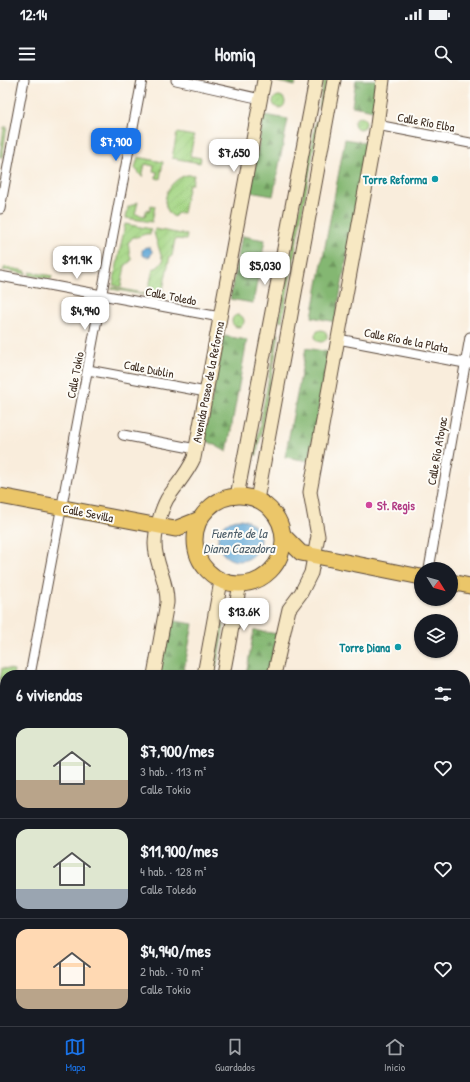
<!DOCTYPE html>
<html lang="es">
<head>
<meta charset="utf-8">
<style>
  :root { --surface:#171b24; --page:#242831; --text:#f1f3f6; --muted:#9ea1a6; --line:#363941; --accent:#1a73e8 }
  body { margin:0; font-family:"Patrick Hand",sans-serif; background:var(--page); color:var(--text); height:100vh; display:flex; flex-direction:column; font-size:15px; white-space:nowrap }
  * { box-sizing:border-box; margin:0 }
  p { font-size:13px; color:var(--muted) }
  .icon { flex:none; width:22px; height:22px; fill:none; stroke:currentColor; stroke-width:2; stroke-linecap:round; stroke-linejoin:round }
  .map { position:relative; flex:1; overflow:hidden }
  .side { position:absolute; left:0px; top:590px; width:470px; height:356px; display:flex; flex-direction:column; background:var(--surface); border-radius:16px 16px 0 0; box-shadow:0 1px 3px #0004 }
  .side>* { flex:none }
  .needle { width:26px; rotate:127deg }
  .tools { position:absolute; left:414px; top:482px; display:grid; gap:8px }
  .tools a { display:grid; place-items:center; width:44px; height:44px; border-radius:50%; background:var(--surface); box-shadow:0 1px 3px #0004; font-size:20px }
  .price { position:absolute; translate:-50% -34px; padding:0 9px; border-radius:8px; background:#fff; color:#222; font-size:13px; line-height:26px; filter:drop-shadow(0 1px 2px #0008) }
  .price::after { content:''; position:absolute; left:50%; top:24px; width:12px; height:9px; margin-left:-6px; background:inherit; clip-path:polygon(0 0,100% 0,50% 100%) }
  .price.current { background:var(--accent); color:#fff }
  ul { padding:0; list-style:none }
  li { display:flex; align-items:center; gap:12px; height:100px; padding:0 16px }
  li+li { border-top:1px solid var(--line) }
  li span { display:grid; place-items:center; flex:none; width:112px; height:80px; border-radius:12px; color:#555 }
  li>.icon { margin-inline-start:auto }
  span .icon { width:48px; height:48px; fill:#fffc; stroke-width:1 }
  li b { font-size:17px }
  h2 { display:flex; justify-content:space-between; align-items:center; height:48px; padding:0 16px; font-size:17px }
  .status { display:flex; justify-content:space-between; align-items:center; height:28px; padding:0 20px; background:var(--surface); direction:ltr }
  .status svg { height:11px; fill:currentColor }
  header { display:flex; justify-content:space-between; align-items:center; height:52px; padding:0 16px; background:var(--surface); font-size:18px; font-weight:700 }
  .menu { display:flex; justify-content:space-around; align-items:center; height:56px; border-top:1px solid var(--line); background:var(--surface); font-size:11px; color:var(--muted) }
  .menu a { display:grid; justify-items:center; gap:2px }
  .menu .current { color:var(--accent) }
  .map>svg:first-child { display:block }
</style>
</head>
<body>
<div class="status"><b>12:14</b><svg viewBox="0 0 49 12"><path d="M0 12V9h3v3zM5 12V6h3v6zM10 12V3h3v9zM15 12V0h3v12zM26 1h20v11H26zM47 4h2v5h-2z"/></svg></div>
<header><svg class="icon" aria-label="menu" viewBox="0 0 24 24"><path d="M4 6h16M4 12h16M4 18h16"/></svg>Homiq<svg class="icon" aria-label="search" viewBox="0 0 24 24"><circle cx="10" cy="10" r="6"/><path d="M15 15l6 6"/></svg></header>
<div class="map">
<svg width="470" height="946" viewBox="0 0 470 946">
  <defs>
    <pattern id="grass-tufts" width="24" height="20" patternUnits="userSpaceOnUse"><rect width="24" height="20" fill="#a5d685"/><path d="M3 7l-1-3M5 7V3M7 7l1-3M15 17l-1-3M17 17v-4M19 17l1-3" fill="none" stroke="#8fb872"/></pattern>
    <pattern id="forest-firs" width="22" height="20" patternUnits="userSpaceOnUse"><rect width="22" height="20" fill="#84b772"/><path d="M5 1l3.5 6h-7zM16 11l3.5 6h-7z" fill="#6d955d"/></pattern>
    <pattern id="garden-furrows" width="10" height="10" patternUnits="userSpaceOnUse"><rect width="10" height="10" fill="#a5d685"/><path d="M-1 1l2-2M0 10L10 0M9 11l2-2" fill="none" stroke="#8fb872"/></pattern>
  </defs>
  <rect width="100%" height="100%" fill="#fdfcf7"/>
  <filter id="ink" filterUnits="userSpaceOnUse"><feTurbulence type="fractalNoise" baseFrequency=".025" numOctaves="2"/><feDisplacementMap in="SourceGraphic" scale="8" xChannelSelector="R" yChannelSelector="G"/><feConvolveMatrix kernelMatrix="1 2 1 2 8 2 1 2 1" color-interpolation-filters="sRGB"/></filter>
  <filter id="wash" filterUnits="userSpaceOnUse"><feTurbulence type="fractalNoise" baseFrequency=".012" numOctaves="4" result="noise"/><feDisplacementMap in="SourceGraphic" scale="16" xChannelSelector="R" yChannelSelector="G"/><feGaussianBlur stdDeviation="0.9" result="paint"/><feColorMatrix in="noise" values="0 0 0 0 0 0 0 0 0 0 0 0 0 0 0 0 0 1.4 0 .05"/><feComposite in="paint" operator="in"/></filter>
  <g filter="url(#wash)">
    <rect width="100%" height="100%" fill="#f9eddc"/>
    <g fill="url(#grass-tufts)" stroke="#708052">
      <polygon points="324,0 327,0 321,28 319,28"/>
      <polygon points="316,41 319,41 282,241 279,241"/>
      <polygon points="5,187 26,191 26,194 6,190 3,191"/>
      <polygon points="30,192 52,196 51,199 29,195"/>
      <polygon points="112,207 162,217 162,218 112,209"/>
      <polygon points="277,254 279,254 257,375 254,375"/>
      <polygon points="222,545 224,545 215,595 213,595"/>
    </g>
    <g fill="url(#forest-firs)" stroke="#607048">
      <polygon points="271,0 296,0 295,6"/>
      <polygon points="356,0 378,0 374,30 352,26"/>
      <polygon points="264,35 288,39 273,116 250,112"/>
      <polygon points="345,59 368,63 335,242 312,237"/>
      <polygon points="242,156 265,160 253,223 230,219"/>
      <polygon points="224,256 247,260 227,372 204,359"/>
      <polygon points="306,268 329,272 309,381 285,377"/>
      <polygon points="169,540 193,544 183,595 159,595"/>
      <polygon points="254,550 277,554 269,595 246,595"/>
      <polygon points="96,941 120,941 119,946 95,946"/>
      <polygon points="181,941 204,941 203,946 180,946"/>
    </g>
    <g fill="url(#garden-furrows)" stroke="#708052">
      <circle cx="279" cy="22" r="6"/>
      <circle cx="360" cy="43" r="6"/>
      <polygon points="4,47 7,47 2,77 0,77"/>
      <polygon points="177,53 194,56 190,76 201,78 200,83 172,78"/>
      <polygon points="138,77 163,82 160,99 156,98 157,92 153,91 154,86 145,84 142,97 135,88"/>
      <path d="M187 95H194L192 104H189L183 133H178L174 137C156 125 169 99 187 95Z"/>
      <polygon points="138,122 135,134 145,136 146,130 150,131 151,125 155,126 152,142 126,138 128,127"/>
      <path d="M125 144 151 149 150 154C143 153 139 158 133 157L128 163C130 169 128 174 132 180L125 186 121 207 113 205Z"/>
      <polygon points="155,149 187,155 186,160 175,159 172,176 170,176 162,214 148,212 153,189 158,187 163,181 154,153"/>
      <circle cx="238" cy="241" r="6"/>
      <circle cx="321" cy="256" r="6"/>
      <polygon points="2,588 14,590 13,595 5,595 5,603 0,602"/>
    </g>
    <g fill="#61a7d7" stroke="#4e687a">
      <circle cx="147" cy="172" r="5"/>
      <circle cx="239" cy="460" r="21"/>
    </g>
  </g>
  <g filter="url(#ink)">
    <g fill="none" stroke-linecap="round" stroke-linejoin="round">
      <g stroke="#58473a" stroke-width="11">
        <g id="street">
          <polyline points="176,0 261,19"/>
          <polyline points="377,45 470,63"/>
          <polyline points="0,129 24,0"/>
          <polyline points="0,196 220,237"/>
          <polyline points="338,259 470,284"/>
          <polyline points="88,290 206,312"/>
          <polyline points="123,355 196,369"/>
          <polyline points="429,489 470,257"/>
          <polyline points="30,595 142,0"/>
          <polyline points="0,635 5,636"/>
          <polyline points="0,715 5,716"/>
          <polyline points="465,721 470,722"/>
          <polyline points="465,819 470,792"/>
          <polyline points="465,833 470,834"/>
          <polyline points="0,857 5,857"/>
          <polyline points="440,941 466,946"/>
          <polyline points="362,946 363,941"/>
        </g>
      </g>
      <g stroke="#58473a" stroke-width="15">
        <g id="secondary">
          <polyline points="237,416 316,0"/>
          <polyline points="257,420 334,0"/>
          <path d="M154 595 167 523C168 502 155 484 155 464 155 451 161 430 167 419 176 405 187 394 194 378L264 0"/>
          <polyline points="204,595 221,501"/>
          <polyline points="223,595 240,504"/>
          <polyline points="274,595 289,529 301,513 311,493 318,456 310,412 377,45 383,0"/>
          <polyline points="89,946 90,941"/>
          <polyline points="140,946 141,941"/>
          <polyline points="159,946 160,941"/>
          <polyline points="209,946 210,941"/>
        </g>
      </g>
      <g stroke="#58473a" stroke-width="17">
        <g id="primary">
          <circle cx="239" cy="460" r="44"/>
          <polyline points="0,416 175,449 200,439"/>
          <polyline points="283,455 301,473 421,497"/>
          <polyline points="451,502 470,506"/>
        </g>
      </g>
      <use href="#street" stroke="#fff" stroke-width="9"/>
      <use href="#secondary" stroke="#f7e8c3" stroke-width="13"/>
      <use href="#primary" stroke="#ebc669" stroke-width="15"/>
    </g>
  </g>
  <g fill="#0f9aa8" stroke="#fdfcf7" stroke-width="1.5">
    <circle cx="435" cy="99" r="4"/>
    <circle cx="398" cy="567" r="4"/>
  </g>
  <circle fill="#d1479c" stroke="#fdfcf7" stroke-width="1.5" cx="369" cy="425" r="4"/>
  <g text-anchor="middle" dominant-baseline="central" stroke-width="4" stroke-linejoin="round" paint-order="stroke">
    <g font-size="12" fill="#3b2a1e" stroke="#fdfcf7">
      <text transform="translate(426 42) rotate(11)">Calle Río Elba</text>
      <text transform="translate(171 216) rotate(11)">Calle Toledo</text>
      <text transform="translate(406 260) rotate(11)">Calle Río de la Plata</text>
      <text transform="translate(149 289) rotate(11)">Calle Dublin</text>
      <text transform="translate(75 295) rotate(-79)">Calle Tokio</text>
      <text transform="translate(208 302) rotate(-79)">Avenida Paseo de la Reforma</text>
      <text transform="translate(437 371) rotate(-80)">Calle Río Atoyac</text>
      <text transform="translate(88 433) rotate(11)">Calle Sevilla</text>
    </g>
    <g font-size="12" font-weight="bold" fill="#0d838f" stroke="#fdfcf7" text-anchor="end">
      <text x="427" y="99">Torre Reforma</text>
      <text x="390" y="567">Torre Diana</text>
    </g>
    <g font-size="12" font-weight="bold" fill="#b23c85" stroke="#fdfcf7" text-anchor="start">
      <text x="377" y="425">St. Regis</text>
    </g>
    <g font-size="13" font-style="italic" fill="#4a5c68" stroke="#fdfcf7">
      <text x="239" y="453">Fuente de la<tspan x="239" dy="15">Diana Cazadora</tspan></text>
    </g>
  </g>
</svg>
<div class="tools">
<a><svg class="needle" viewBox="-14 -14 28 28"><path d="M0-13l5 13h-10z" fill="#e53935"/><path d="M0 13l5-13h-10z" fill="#9ea1a6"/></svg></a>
<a><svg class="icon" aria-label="layers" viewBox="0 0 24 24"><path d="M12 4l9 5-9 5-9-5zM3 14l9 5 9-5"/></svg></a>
</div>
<b class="price current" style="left:116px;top:82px">$7,900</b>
<b class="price" style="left:234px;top:93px">$7,650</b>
<b class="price" style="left:77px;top:200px">$11.9K</b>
<b class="price" style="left:265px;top:206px">$5,030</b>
<b class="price" style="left:85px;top:251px">$4,940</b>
<b class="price" style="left:244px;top:552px">$13.6K</b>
<section class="side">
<h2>6 viviendas<svg class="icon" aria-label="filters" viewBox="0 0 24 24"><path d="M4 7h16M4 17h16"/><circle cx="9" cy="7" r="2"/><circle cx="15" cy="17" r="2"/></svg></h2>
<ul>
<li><span style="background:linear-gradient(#dfe7d0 65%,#b9a48a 0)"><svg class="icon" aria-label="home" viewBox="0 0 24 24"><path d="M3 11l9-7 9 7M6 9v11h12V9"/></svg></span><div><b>$7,900/mes</b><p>3 hab. · 113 m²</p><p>Calle Tokio</p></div><svg class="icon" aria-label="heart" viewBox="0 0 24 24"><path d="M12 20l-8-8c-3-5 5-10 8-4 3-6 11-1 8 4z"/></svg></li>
<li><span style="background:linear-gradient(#dfe7d0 75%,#9aa5b1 0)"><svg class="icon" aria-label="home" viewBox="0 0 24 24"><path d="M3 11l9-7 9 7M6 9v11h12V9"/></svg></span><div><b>$11,900/mes</b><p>4 hab. · 128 m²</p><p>Calle Toledo</p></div><svg class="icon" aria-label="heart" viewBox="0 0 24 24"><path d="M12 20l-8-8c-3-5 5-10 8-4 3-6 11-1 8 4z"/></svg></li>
<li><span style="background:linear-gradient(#ffd9b3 75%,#b9a48a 0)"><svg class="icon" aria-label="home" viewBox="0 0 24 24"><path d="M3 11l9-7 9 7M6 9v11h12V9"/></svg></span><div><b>$4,940/mes</b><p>2 hab. · 70 m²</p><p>Calle Tokio</p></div><svg class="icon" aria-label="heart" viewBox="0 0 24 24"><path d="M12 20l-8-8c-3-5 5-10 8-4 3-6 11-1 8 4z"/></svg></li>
</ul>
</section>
</div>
<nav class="menu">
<a class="current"><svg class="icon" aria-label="map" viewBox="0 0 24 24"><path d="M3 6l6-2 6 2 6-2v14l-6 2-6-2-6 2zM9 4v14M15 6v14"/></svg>Mapa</a>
<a><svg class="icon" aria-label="saved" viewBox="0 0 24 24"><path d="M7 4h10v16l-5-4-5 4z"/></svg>Guardados</a>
<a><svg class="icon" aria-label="home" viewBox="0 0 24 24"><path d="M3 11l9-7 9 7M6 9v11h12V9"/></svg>Inicio</a>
</nav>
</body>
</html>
